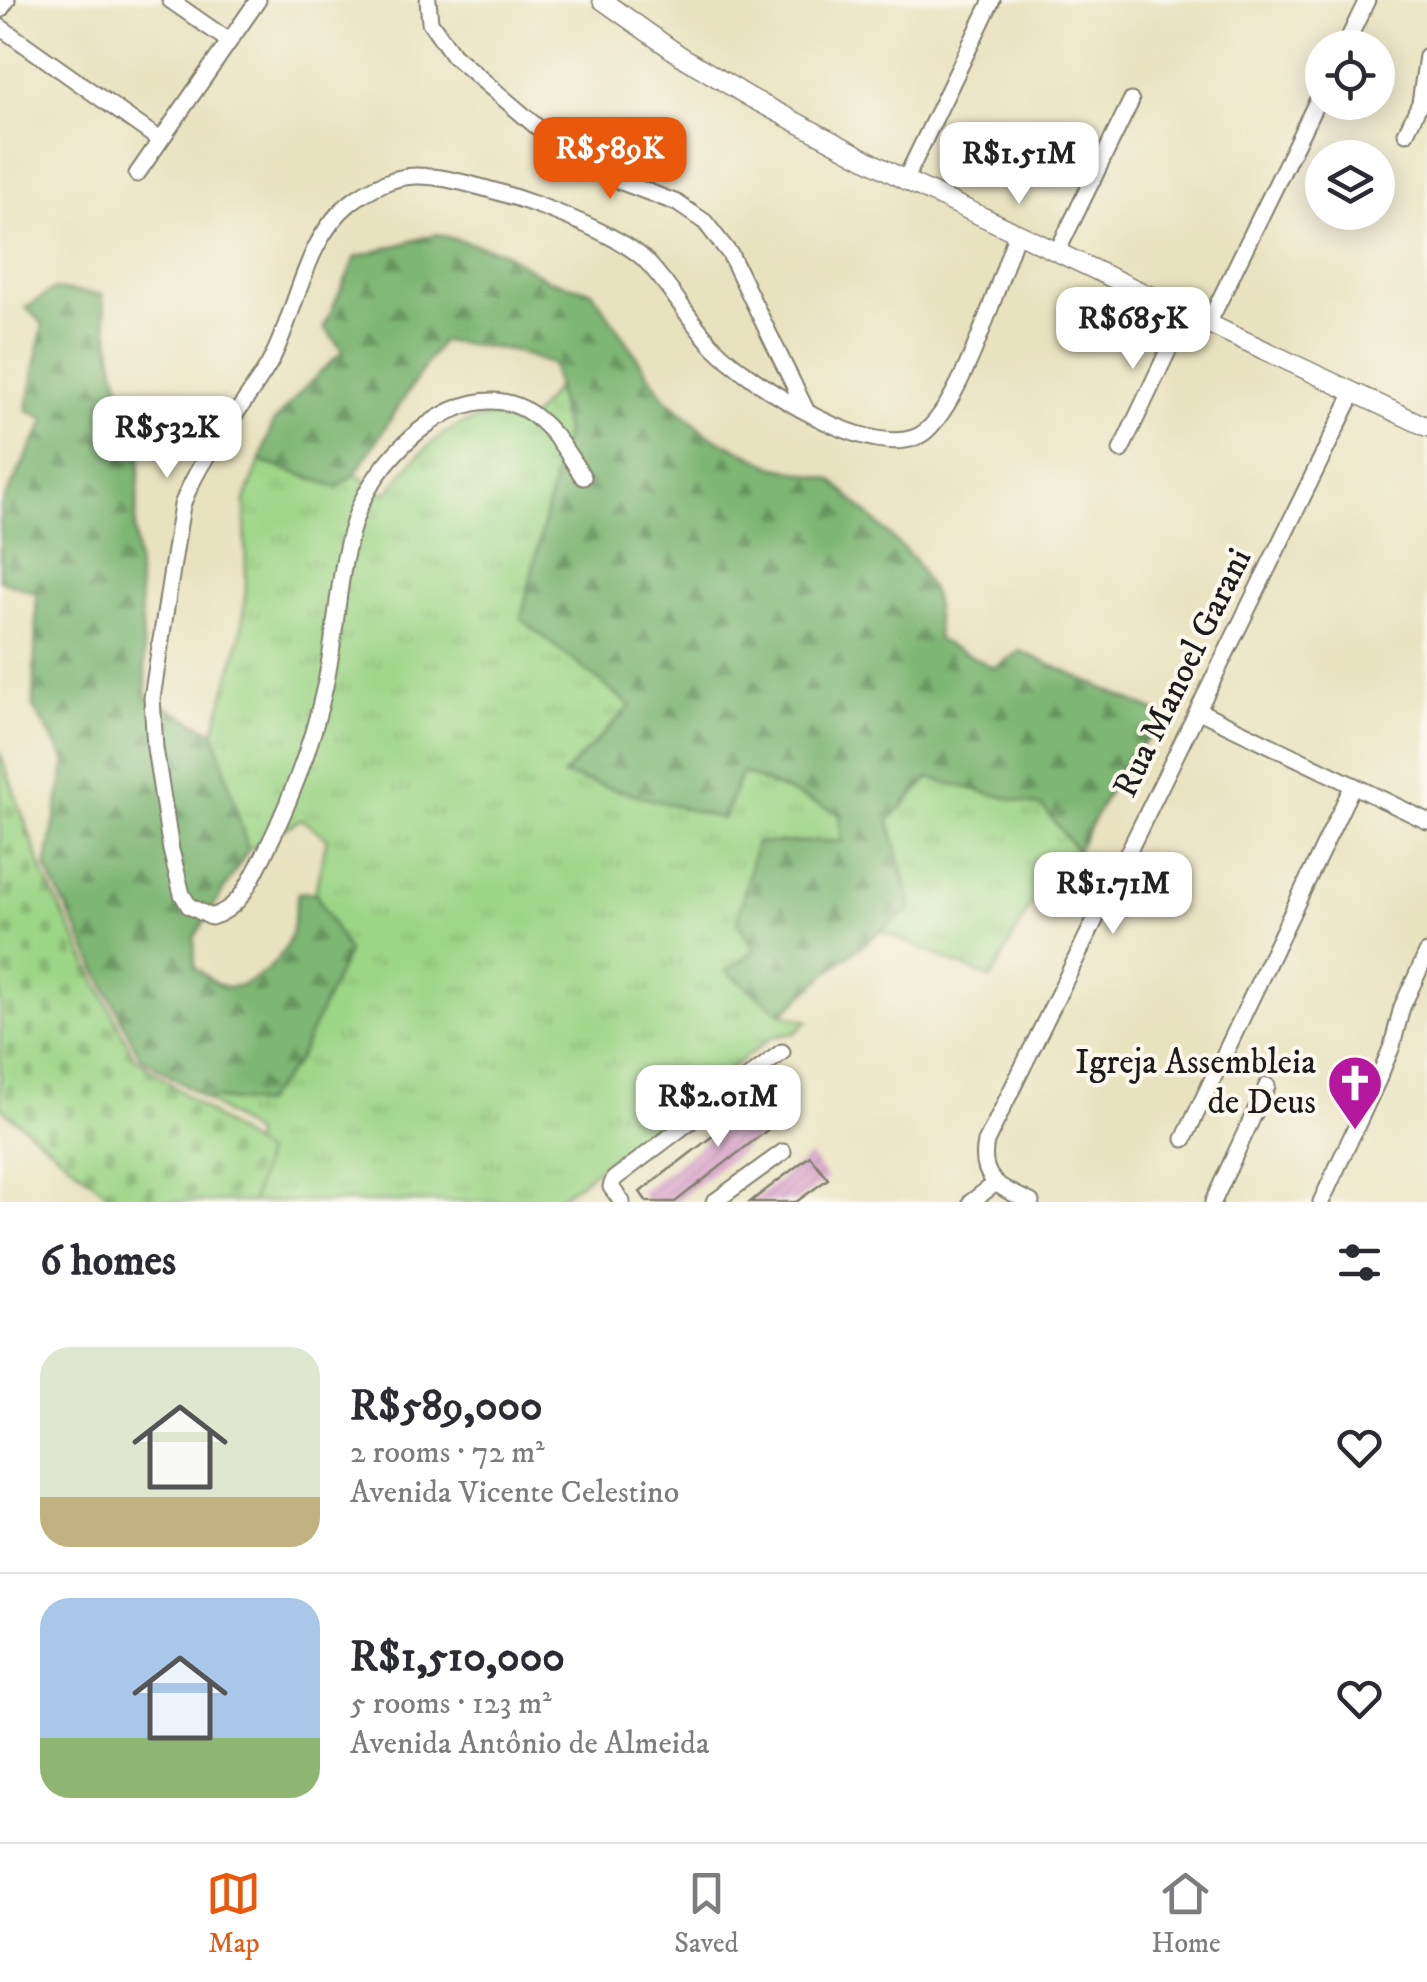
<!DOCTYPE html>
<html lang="en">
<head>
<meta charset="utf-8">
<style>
  :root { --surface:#fff; --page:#f2f2f3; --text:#2b2b33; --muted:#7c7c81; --line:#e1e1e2; --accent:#ea580c }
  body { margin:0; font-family:"IM FELL DW Pica",serif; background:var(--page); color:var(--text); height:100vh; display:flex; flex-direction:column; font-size:38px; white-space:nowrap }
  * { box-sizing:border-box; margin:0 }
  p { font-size:32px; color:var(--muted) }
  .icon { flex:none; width:55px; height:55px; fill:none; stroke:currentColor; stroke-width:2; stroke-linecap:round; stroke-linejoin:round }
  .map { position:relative; height:1202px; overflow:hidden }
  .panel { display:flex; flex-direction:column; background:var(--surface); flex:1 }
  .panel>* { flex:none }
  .buttons { position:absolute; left:1305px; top:30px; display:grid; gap:20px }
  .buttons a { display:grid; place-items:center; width:90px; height:90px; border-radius:50%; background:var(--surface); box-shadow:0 5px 25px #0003; font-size:50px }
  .price { position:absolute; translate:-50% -85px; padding:0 22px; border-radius:20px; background:#fff; color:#222; font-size:32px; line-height:65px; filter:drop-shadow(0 2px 5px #0008) }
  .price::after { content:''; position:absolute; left:50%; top:60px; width:30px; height:22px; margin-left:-15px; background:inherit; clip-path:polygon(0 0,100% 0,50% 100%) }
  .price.on { background:var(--accent); color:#fff }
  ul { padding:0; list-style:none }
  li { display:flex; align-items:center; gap:30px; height:250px; padding:0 40px }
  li+li { border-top:2px solid var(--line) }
  li span { display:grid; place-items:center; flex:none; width:280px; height:200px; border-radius:30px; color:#555 }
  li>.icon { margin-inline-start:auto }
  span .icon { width:120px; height:120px; fill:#fffc; stroke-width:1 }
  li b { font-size:42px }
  h2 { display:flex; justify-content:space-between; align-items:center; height:120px; padding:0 40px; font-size:42px }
  .menu { display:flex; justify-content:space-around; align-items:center; height:140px; border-top:2px solid var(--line); background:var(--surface); font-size:28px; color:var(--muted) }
  .menu a { display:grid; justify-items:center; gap:5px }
  .menu .on { color:var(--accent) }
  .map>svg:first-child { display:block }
</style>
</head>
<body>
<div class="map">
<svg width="1427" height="1202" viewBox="0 0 1427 1202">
  <defs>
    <pattern id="grass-tufts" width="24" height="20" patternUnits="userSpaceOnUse" patternTransform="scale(2.5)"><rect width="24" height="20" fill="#9dd587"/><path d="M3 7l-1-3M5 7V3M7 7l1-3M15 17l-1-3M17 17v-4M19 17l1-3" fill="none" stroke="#87b674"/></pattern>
    <pattern id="forest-firs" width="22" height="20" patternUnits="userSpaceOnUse" patternTransform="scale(2.5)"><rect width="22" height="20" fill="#7eb674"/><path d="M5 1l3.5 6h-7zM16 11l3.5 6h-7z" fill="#66935e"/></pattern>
    <pattern id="cemetery-stones" width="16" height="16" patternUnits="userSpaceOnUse" patternTransform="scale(2.5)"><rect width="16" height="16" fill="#9dd587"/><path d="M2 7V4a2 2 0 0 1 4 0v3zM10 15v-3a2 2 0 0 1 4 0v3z" fill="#87b674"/></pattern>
    <pattern id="building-hatch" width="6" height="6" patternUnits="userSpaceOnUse" patternTransform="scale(2.5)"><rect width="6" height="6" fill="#d08fc3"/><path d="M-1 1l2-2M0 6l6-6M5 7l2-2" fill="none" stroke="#a8749e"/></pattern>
  </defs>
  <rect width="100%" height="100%" fill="#fbf7ec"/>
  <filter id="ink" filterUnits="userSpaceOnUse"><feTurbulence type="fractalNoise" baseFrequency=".01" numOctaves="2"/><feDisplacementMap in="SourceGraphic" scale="20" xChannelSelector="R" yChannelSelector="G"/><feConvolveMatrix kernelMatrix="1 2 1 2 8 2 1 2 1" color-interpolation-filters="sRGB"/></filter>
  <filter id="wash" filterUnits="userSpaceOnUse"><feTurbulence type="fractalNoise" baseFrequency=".0048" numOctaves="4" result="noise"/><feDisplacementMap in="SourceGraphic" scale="40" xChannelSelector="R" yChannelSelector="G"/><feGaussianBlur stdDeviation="2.25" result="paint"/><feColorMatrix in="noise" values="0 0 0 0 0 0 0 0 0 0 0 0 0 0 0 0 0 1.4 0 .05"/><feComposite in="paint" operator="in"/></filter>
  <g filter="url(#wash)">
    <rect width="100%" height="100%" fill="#e9e2bf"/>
    <g fill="url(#grass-tufts)" stroke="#5c7852" stroke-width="2.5">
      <path d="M556 388 565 432 554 480 741 772 839 813 843 841 755 950 782 1014 808 1021 795 1033 772 1037 554 1202H249L254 1134 203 1097 262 1104 348 952 315 892 327 838 301 819 248 850 214 732 241 634 246 589 245 500 260 461 337 487 355 474 387 494C421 446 466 401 529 421Z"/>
      <polygon points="930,778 1043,807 1077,851 1032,903 991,979 881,931 912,908 889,820"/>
    </g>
    <g fill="url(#forest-firs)" stroke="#4d6948" stroke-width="2.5">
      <polygon points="436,234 503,252 546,279 592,291 665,398 708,435 773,466 832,480 914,559 934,596 938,640 995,668 1020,651 1165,716 1160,728 1125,760 1077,851 1043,807 929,778 889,820 912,908 841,961 782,1014 726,971 755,950 737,921 756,843 842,841 839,813 742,772 723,819 563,775 631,706 521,619 565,432 552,364 510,350 441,341 355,474 337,487 260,461 273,423 306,386 343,351 324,327 356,257"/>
      <path d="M54 289 102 295 115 370 141 450 135 531 147 697 214 732 248 850 194 938 195 967C205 975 216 987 229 987 253 986 281 962 289 940 294 926 295 908 298 893L315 892 348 952 297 1062 262 1104 203 1097 140 1057 46 867 66 761 33 707 37 593 0 580V508L46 419 27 410 43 324 26 308Z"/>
    </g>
    <polygon fill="url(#cemetery-stones)" stroke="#5c7852" stroke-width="2.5" points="0,753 45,877 134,1057 265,1154 252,1202 118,1202 0,1107"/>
    <g id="blocks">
      <g fill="url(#building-hatch)">
        <polygon points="775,1088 793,1110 675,1202 647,1202 640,1192"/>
        <polygon points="810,1156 828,1179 796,1202 750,1202"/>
      </g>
    </g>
  </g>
  <g filter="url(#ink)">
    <use href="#blocks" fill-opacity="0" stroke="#827f6e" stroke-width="2.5"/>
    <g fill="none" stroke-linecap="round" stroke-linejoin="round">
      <g stroke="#827f6e" stroke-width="19">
        <g id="minor">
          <polyline points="170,0 229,41"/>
          <polyline points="428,0 430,22 453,55 543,132 584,163 614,179 677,203 705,222 730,254 806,410"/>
          <polyline points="0,10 7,0"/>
          <polyline points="0,27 160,140"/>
          <polyline points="1344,48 1367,0"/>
          <polyline points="1406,133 1420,103 1427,56"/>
          <polyline points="137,174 258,0"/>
          <polyline points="905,180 992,0"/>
          <polyline points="1057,252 1131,101"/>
          <polyline points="1208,324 1322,91"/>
          <polyline points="1121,450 1186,313"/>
          <path d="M583 477C567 452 551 424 524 409 460 376 382 453 359 508 337 564 338 628 325 686 312 746 290 802 263 857 249 883 241 908 211 917L189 906 182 894 171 850 155 748 152 698 182 505C203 450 240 413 269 364 297 314 303 241 350 203 368 189 395 175 419 176 468 176 607 225 643 258 670 284 688 320 714 347 748 382 880 470 926 431 964 398 998 283 1017 233"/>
          <polyline points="1199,711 1427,821"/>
          <polyline points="1184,1139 1353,785"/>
          <polyline points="622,1202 611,1187 614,1179 782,1052"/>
          <polyline points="714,1202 783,1152"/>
          <polyline points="971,1202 996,1183"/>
          <path d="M1031 1202C1001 1188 978 1180 986 1142L1354 392"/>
          <polyline points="1213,1202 1267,1086"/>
          <polyline points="1321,1202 1377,1082 1392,1046 1402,1007 1427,953"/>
        </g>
      </g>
      <g stroke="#827f6e" stroke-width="21">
        <polyline id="tertiary" points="602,0 681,56 751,98 905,180 1427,427"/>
      </g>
      <use href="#minor" stroke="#fff" stroke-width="15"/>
      <use href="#tertiary" stroke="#fff" stroke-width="18"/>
    </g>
  </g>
  <defs>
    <g id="church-pin" transform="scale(2.875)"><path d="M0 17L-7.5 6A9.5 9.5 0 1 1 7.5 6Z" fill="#b5179e" stroke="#fbf7ec"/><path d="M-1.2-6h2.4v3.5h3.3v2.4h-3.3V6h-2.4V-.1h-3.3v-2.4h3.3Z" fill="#fff"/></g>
  </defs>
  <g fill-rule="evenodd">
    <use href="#church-pin" x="1355" y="1083"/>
  </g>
  <g text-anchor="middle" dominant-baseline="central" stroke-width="8" stroke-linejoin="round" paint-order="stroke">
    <g font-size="35" fill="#1c1c1c" stroke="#fbf7ec">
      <text transform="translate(1183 673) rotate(-64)">Rua Manoel Garani</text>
    </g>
    <g font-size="35" fill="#1c1c1c" stroke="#fbf7ec" text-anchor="end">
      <text x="1316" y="1063">Igreja Assembleia<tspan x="1316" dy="40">de Deus</tspan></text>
    </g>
  </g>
</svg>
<div class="buttons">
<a><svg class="icon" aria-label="locate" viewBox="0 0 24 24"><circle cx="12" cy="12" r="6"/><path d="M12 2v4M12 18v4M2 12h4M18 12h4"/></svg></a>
<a><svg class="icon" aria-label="layers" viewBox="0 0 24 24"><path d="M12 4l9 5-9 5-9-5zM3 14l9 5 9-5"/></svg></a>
</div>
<b class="price on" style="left:610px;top:202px">R$589K</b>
<b class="price" style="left:1019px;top:207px">R$1.51M</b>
<b class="price" style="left:1133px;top:372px">R$685K</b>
<b class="price" style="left:167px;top:481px">R$532K</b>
<b class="price" style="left:1113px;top:937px">R$1.71M</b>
<b class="price" style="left:718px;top:1150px">R$2.01M</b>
</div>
<section class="panel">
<h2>6 homes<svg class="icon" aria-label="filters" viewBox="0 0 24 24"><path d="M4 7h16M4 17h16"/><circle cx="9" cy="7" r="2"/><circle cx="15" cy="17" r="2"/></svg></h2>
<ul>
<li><span style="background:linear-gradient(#dfe7d0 75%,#c2b280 0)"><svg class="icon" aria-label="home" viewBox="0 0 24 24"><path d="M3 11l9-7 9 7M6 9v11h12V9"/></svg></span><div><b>R$589,000</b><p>2 rooms · 72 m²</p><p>Avenida Vicente Celestino</p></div><svg class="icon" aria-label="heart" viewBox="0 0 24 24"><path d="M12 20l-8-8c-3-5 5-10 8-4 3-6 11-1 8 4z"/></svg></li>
<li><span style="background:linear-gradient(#a9c7e8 70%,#8fb573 0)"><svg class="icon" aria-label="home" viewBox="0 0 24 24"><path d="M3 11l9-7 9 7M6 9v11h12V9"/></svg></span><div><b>R$1,510,000</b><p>5 rooms · 123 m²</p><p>Avenida Antônio de Almeida</p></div><svg class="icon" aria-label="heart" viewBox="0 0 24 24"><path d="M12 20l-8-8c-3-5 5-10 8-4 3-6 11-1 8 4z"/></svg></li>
</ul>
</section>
<nav class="menu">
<a class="on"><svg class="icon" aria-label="map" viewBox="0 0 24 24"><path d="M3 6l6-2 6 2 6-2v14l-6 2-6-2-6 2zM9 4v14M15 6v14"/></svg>Map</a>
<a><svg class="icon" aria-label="saved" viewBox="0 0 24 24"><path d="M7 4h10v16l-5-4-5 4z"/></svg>Saved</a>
<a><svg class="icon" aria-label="home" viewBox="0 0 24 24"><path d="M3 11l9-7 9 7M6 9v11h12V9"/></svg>Home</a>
</nav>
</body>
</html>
